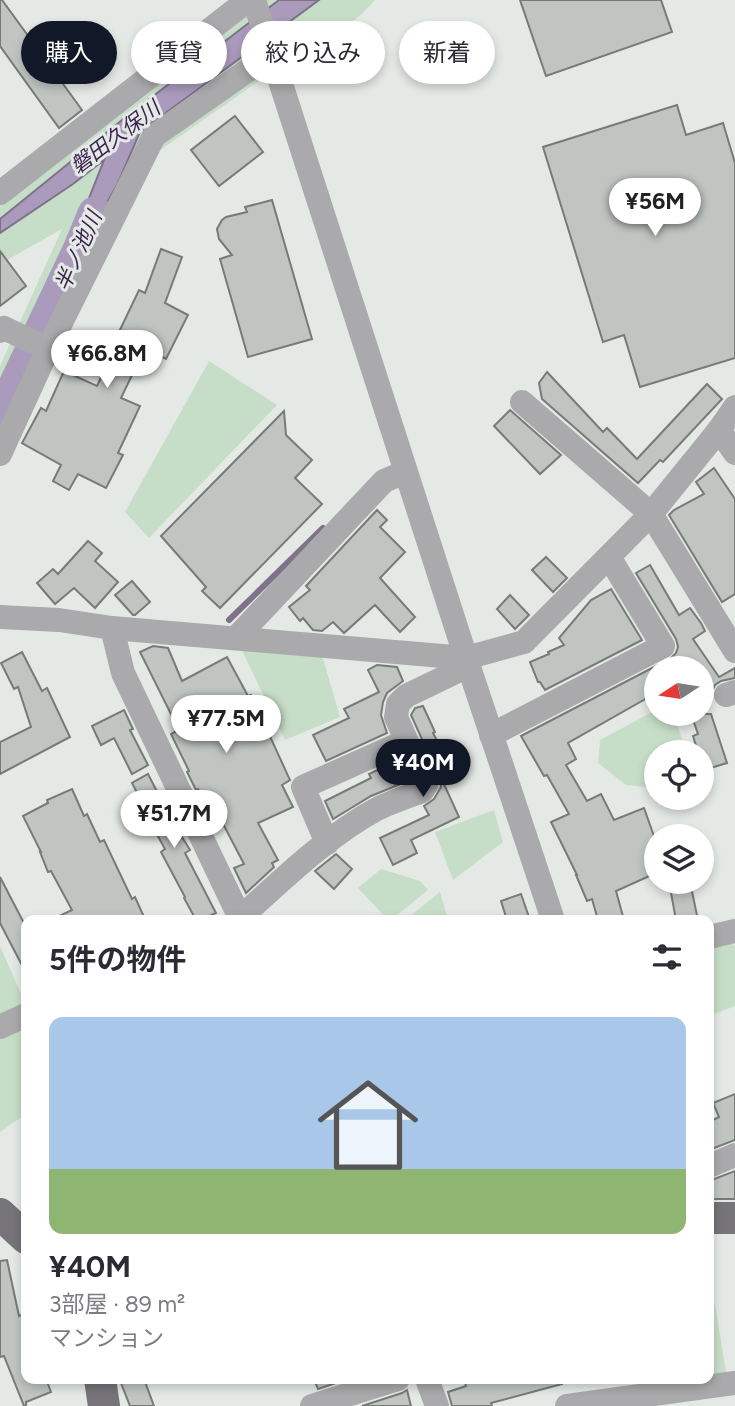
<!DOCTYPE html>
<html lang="ja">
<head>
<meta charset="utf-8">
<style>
  :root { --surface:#fff; --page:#f7f7f7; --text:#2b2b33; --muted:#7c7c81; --line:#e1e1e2; --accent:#111827 }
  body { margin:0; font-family:Figtree,"Noto Sans JP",sans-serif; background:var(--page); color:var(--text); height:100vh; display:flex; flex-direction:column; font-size:26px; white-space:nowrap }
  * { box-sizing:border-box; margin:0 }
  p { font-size:23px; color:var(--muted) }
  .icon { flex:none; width:38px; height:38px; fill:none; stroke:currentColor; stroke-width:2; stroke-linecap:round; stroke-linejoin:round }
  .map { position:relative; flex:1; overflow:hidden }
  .side { position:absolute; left:21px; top:915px; width:693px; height:469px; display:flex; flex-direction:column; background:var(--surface); border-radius:14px; box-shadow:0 4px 10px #0003 }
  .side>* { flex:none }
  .top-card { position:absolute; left:21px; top:21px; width:693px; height:63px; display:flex; gap:14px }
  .needle { width:46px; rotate:258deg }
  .buttons { position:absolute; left:644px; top:656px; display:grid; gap:14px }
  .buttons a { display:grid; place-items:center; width:70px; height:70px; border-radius:50%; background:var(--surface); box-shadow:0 4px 10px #0003; font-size:35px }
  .price { position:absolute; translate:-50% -60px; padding:0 16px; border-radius:24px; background:#fff; color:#222; font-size:23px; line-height:46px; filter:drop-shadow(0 2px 4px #0008) }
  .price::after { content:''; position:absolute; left:50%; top:42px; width:21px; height:16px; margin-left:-10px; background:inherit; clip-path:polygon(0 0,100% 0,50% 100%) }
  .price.selected { background:var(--accent); color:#fff }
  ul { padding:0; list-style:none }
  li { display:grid; align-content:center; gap:14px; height:371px; padding:0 28px }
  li+li { border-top:2px solid var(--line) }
  li span { display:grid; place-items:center; height:217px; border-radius:14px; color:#555 }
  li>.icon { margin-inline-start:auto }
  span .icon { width:126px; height:126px; fill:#fffc; stroke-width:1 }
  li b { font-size:30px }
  h2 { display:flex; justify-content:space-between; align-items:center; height:84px; padding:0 28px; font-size:30px }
  .tag { padding:0 24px; border-radius:32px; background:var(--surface); box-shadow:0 4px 10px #0003; font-size:24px; line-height:63px }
  .tag.selected { background:var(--accent); color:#fff }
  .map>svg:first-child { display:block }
</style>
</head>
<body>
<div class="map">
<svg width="735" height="1406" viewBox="0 0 735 1406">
  <rect width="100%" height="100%" fill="#e5e9e5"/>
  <g fill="#c6dec7">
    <polygon points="265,0 375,0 362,14 315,50 259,81 139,165 0,455 0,366 62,229 0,264 0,192"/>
    <polygon points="209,361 277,405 149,538 125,512"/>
    <polygon points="236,638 319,645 340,717 285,740"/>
    <polygon points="656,710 656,714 674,714 686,752 656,752 656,788 626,785 598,763 600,740"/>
    <polygon points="494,810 503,842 453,880 435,832"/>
    <polygon points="381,869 420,881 428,890 391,920 388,920 358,888"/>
    <polygon points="440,892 448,920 405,920"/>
    <polygon points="709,937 726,940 735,946 735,1006 709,1016"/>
    <polygon points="0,946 26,1005 20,1020 26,1032 26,1114 0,1132"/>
    <polygon points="715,1304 728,1384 642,1396 639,1379 709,1379 709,1306"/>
  </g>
  <polygon fill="#aa9abc" stroke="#7e738a" stroke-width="2" points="279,0 319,0 140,132 118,183 40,323 104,160 73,184 0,233 0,219 127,116"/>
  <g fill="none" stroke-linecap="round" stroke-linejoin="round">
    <polyline stroke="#7e738a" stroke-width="6" points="229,620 323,528"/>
    <polyline stroke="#aa9abc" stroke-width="35" points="0,419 81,248 95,214"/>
  </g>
  <g fill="#c1c5c1" stroke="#777b77" stroke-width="2">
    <polygon points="0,0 2,0 82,110 59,128 0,46"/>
    <polygon points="520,0 661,0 672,32 546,76"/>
    <polygon points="677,105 686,135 723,123 735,163 735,358 640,387 624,335 603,342 543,147"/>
    <polygon points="235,116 263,152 219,186 191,150"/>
    <polygon points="272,200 312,339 248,357 220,259 232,255 219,239 217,229 222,220 226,217 247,212 245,207"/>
    <polygon points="161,249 182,257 165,303 188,315 166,359 145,348 121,398 140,406 118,453 123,455 106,488 78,474 69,490 53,481 61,465 22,443 41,408 46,411 64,371 97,386 121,336 118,334 139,290 145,293"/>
    <polygon points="0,251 26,286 0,306"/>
    <polygon points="547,372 603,432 607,428 637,459 707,384 722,399 663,462 660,460 638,483 542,399 539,383"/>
    <polygon points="510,410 561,455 540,474 494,426"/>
    <polygon points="284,411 286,435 312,460 295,478 322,504 220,608 202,591 206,587 161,536"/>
    <polygon points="714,468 735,499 735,594 722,602 669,515 674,510 704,494 696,482"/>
    <polygon points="377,510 387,520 380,527 405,552 380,578 415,617 400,632 375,605 344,633 333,622 322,631 313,630 303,618 300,621 289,607 310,590 306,586"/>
    <polygon points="88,541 102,553 95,561 118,582 95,608 74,588 55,604 37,583 53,569 58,574"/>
    <polygon points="546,557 567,578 553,592 532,570"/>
    <polygon points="650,565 679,615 690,608 701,623 705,631 693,639 719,677 735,668 735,678 721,681 715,685 712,691 712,698 702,704 702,668 675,668 671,658 676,653 678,647 676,639 636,573"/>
    <polygon points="132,581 150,602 135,615 133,615 115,595"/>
    <polygon points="611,589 642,640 545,690 540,682 538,682 530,662 549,654 548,652 564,645 559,638 591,600"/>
    <polygon points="510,595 529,615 515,629 497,609"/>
    <polygon points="153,646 168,648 182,681 227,657 248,696 251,695 290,780 282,785 293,807 258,823 278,860 272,863 274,867 246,893 234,868 244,864 221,820 215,823 198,789 196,790 187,772 189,771 171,734 179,730 140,652"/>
    <polygon points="22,652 42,691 47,688 70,737 0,774 0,742 31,727 18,687 14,689 1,663"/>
    <polygon points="377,665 397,667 403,681 387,693 383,702 381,715 387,733 326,761 313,735 349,718 344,709 379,692 368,670"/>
    <polygon points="656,666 656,693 568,743 576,759 566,765 587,801 601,794 614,820 644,808 656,842 656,873 616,891 624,920 598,920 592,899 587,901 576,875 577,875 551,822 569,814 547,775 544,776 521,736"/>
    <polygon points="423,706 435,732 433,733 450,765 438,771 459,817 411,840 417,853 393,865 380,838 429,815 424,806 434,799 441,787 440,779 411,715 415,708"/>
    <polygon points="124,710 133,729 130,730 148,765 132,774 114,738 101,745 92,726"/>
    <polygon points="691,714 711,714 727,763 704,770 702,752 698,752 693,736 698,734"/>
    <polygon points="399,760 408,781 371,796 333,819 325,801 371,778 369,774"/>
    <polygon points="148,774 172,821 190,850 185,853 216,913 201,920 196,920 184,898 185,897 161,852 165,849 144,811 146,810 132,783"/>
    <polygon points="72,789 84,816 87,814 100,842 104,840 132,899 135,897 144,917 135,920 51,920 72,910 51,871 48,872 40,852 41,852 23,816 48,803 47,800"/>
    <polygon points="336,854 352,869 334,889 315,871"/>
    <polygon points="0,877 26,927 26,973 0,923"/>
    <polygon points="669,882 690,882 698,920 676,920"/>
    <polygon points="521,894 530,920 507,920 501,901"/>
    <polygon points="735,1094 735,1140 709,1150 709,1122 719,1117 713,1103"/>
    <polygon points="735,1171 735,1199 709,1199 709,1181"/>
    <polygon points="7,1260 19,1316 26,1313 26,1379 46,1379 51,1392 26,1402 26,1406 24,1406 4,1356 0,1357 0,1261"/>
    <polygon points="130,1379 144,1379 154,1406 130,1406 121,1383"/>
    <polygon points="314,1379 348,1379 318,1389"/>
    <polygon points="464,1379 486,1379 487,1383 502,1379 561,1379 562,1384 491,1403 492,1406 452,1406 448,1392 466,1386"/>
    <polygon points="407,1390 411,1406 362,1406 402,1393"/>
  </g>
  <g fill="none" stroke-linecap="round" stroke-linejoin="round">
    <g stroke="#aaa9ab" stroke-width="24">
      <polyline points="254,0 466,658 553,920"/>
      <polyline points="0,193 248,0"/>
      <polyline points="0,331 4,328 48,349"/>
      <polyline points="522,402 651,514 735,651"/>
      <polyline points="719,430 735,453"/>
      <polyline points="0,454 48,349 154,136 271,54"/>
      <polyline points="0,617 59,620 112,628 466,658 524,642 651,514 719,430 735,407"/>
      <polyline points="112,628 123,673 241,920"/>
      <polyline points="236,638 384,481 405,472"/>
      <polyline points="726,695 735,692"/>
      <polyline points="491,735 663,646 609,557"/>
      <polyline points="327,843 303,787 406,741"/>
      <path d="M240 918C281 881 327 836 377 809 391 802 407 797 422 791L426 785 396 717 398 704 406 696 468 666"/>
      <polyline points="709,937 735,931"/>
      <polyline points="0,1027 26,1015"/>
      <polyline points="709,1166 735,1155"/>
      <polyline points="427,1379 437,1406"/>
      <polyline points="312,1406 398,1379"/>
      <polyline points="567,1406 735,1383"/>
    </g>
    <g stroke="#767478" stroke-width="32">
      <polyline points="0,1214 26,1238"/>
      <polyline points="709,1218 735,1218"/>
      <polyline points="100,1379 104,1406"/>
    </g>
  </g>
  <g text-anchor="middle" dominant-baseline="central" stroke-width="6" stroke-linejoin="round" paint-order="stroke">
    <g font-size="21" font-style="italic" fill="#3b2451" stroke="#e5e9e5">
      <text transform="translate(115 137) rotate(-37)">磐田久保川</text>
      <text transform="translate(78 251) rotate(-66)">半ノ池川</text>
    </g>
  </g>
</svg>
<div class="buttons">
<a><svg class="needle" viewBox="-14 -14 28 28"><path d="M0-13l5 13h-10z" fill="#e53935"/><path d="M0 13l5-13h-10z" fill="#7c7c81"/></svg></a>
<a><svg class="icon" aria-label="locate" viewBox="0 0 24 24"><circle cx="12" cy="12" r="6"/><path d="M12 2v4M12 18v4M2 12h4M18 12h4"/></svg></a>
<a><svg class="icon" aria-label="layers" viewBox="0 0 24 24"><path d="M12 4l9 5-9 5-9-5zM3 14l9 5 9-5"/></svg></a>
</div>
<b class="price" style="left:655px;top:238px">¥56M</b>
<b class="price" style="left:107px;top:390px">¥66.8M</b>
<b class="price" style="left:226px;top:755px">¥77.5M</b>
<b class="price selected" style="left:423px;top:799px">¥40M</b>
<b class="price" style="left:174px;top:850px">¥51.7M</b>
<div class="top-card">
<a class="tag selected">購入</a>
<a class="tag">賃貸</a>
<a class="tag">絞り込み</a>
<a class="tag">新着</a>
</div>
<section class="side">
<h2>5件の物件<svg class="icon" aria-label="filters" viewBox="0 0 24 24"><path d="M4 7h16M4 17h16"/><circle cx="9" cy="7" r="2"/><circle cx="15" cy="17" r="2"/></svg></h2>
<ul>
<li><span style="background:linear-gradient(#a9c7e8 70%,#8fb573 0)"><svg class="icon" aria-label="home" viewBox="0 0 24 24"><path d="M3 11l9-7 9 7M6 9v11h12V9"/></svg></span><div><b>¥40M</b><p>3部屋 · 89 m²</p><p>マンション</p></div></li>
</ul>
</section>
</div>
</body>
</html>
